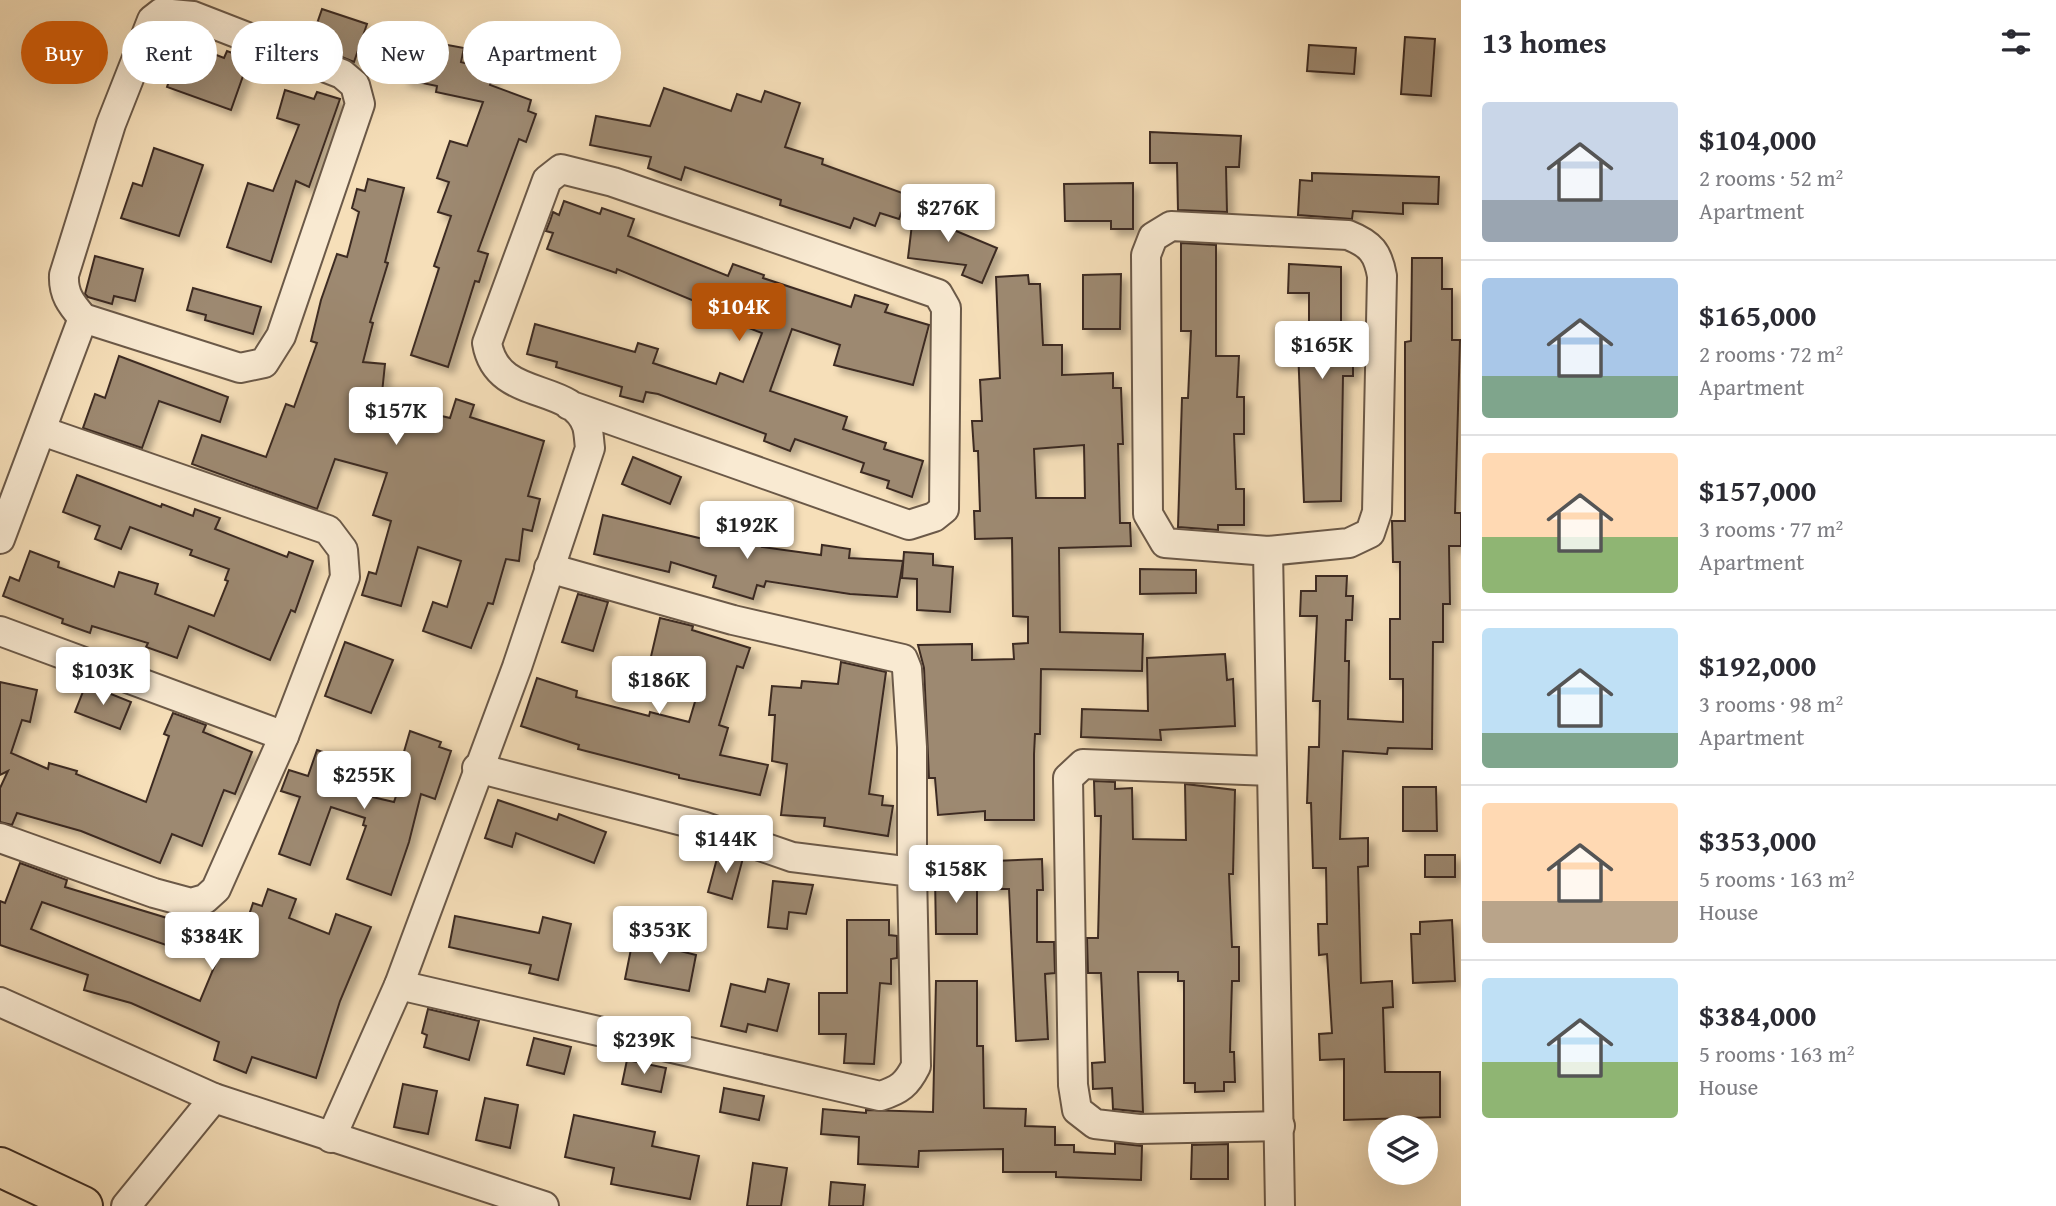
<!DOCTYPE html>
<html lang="en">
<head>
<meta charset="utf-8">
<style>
  :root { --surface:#fff; --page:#f2f2f3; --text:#2b2b33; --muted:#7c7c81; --line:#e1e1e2; --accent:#b45309 }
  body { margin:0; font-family:"Gentium Book Plus",serif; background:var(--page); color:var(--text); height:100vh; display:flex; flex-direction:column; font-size:26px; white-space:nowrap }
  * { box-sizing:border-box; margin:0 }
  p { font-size:23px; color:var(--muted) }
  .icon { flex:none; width:38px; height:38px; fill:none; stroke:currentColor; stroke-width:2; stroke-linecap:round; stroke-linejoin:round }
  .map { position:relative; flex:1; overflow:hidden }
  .drawer { display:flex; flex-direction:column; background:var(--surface); width:595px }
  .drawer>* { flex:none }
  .banner { position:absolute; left:21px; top:21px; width:665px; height:63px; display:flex; gap:14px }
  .fabs { position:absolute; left:1368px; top:1115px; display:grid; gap:14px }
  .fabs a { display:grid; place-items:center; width:70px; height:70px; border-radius:50%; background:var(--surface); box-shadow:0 7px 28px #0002; font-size:35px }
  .price { position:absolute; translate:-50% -60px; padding:0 16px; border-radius:7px; background:#fff; color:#222; font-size:23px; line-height:46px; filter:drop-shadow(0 2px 4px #0008) }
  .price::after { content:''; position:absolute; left:50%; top:42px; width:21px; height:16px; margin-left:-10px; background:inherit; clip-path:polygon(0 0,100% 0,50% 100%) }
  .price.active { background:var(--accent); color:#fff }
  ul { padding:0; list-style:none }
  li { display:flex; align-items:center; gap:21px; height:175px; padding:0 21px }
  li+li { border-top:2px solid var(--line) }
  li span { display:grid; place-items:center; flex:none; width:196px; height:140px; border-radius:7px; color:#555 }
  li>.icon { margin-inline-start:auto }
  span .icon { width:84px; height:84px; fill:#fffc; stroke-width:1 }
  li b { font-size:30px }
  h2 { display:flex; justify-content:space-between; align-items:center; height:84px; padding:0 21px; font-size:30px }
  .chip { padding:0 24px; border-radius:32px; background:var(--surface); box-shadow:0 7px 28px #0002; font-size:24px; line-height:63px }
  .chip.active { background:var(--accent); color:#fff }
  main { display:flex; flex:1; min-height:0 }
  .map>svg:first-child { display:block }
</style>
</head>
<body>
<main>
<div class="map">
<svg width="1461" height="1206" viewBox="0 0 1461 1206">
  <defs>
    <filter id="shadow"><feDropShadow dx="6" dy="6" stdDeviation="3.5" flood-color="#0004"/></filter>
  </defs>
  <rect width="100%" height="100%" fill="#f6dfb9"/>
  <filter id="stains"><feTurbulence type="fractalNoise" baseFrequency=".00286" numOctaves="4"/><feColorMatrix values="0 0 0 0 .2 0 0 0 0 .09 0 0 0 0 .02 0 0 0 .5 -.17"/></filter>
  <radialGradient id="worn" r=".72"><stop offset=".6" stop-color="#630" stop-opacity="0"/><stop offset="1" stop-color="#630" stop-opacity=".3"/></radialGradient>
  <g fill="#9d8971" stroke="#3d2c22" stroke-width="2" fill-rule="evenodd" filter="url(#shadow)">
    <polygon points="322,9 367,24 354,62 310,44"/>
    <polygon points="1405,37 1435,39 1431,96 1401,94"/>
    <polygon points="183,42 224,58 227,51 249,59 231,110 167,87"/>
    <polygon points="442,44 464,48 461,62 494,71 490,85 531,100 528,111 536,114 526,142 519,139 478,251 488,254 479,282 475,281 448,367 411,355 439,268 434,266 451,216 438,212 449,182 437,178 450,141 467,146 483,102 436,92 437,86 403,79 409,51 439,57"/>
    <polygon points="1309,45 1356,48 1354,74 1307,71"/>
    <polygon points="664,88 731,111 737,94 761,102 765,91 800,103 785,147 823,159 822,164 908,195 899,219 880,213 875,226 854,218 850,228 780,205 781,200 685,167 681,180 648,168 651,157 590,145 596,116 650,126"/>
    <polygon points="285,90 314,99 317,92 340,99 309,187 296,181 271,262 227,247 248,183 273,191 299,125 277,118"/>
    <polygon points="1150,132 1241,136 1239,167 1226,167 1227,212 1178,210 1177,163 1150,163"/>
    <polygon points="154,148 203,165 179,236 121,218 133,183 142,186"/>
    <polygon points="1312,173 1439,177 1438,204 1403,203 1403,214 1353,211 1352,219 1298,215 1300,180 1312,181"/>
    <polygon points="368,179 404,188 385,262 388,263 370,322 373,323 363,362 385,364 382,393 393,397 391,404 450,418 456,399 474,405 470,417 544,441 528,496 540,499 532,531 523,529 519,561 506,559 493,604 488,603 471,648 423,631 433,602 447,607 461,561 418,547 401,606 362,595 369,572 376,574 391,521 373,515 387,473 335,459 317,509 192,464 202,435 266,457 286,404 294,407 317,343 311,341 321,300 337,254 347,257 359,212 352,208 357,189 365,191"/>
    <polygon points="1133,183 1133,229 1111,229 1111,221 1065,221 1064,184"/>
    <polygon points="564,201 600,214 602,208 634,219 628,236 728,276 733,264 764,275 763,278 851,307 855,295 888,305 885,312 929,325 913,385 834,365 840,345 792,329 770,391 847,417 843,429 886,443 884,449 923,461 912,497 887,488 889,481 861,472 864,463 795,439 790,451 764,441 766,434 658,394 646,392 643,402 620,396 622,387 556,367 557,362 527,354 535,324 635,352 638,343 658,349 653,363 716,384 720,373 743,382 762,333 707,312 709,307 617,269 616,273 547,249 553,233 546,231 550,221 553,212 559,215"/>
    <polygon points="914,207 951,211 949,228 997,248 982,283 962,275 966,265 908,258"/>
    <polygon points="1181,243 1216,245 1216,356 1239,356 1237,397 1244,397 1244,434 1234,434 1236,489 1244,489 1244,525 1218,525 1218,530 1178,527 1182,398 1188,398 1191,331 1181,331"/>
    <polygon points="95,256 143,269 135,301 114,296 112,304 88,297 85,294"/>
    <polygon points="1412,258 1442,258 1442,289 1452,289 1452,340 1460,340 1455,513 1461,513 1461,546 1449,546 1450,604 1443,604 1443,642 1433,642 1432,749 1388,748 1387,754 1343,751 1340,839 1368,838 1368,866 1358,867 1361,983 1392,981 1393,1007 1383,1008 1385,1072 1440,1072 1440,1117 1344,1120 1344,1059 1320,1060 1319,1034 1332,1033 1327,954 1319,955 1318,924 1327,924 1326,868 1313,868 1311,803 1307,803 1309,747 1319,747 1320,701 1313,701 1317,616 1300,616 1301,591 1316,591 1316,576 1347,576 1346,596 1353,596 1352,620 1346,620 1345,661 1349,661 1348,719 1403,722 1403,679 1390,679 1390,619 1400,619 1400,562 1393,562 1392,521 1405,521 1405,342 1411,341"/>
    <polygon points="1289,264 1341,267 1341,342 1353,342 1353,376 1343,376 1341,501 1304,502 1298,348 1309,348 1309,293 1288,293"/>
    <polygon points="1121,274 1120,329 1083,329 1083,275"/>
    <path d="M1028 275 1029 284H1040L1043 345H1062V375L1113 373V388H1121L1123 444H1118L1120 523H1130L1131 546 1059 548 1060 632 1143 634 1142 671 1041 669 1040 734H1035L1034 754V820H985V811L938 815 935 778H929L924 668 918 645 972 644V660L1014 659 1013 644 1028 643V617L1013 616 1012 538 975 539 974 511H980L978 451H974L972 421H982L980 380 1000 378 996 277ZM1084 445 1085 498H1036L1034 449Z"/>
    <polygon points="193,288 261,307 253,334 205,320 206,315 187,310"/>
    <polygon points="119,356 228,397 220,422 159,401 142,448 83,428 95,394 105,398"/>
    <polygon points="633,457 681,477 670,504 622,484"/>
    <polygon points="77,475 161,507 162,504 193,516 195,509 220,518 215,529 287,557 289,552 313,561 295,612 291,610 270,660 189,626 177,658 146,647 148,643 92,626 90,633 62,623 63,619 3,596 10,577 19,581 30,551 59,562 58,567 114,587 119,572 158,584 155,594 214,616 228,581 225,580 229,569 190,555 192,550 130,527 121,549 95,539 100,526 63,512"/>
    <polygon points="603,515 720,543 723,534 744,540 747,526 766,532 762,547 821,555 822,545 850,549 849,558 903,561 897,597 850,594 766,581 764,587 757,585 753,599 713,587 716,576 671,562 669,572 594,554"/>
    <polygon points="904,552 933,554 933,565 953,567 950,612 917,610 917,579 902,578"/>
    <polygon points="1140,569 1196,570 1196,593 1140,594"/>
    <polygon points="578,594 608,602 593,651 562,642"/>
    <polygon points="660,618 693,626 692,630 750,648 743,668 737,666 719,725 728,728 720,755 768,765 760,795 679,778 679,775 578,749 579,745 521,726 537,678 577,691 576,697 649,716 650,712 689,722 702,678 649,665"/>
    <polygon points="345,642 393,660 371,713 325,696"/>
    <polygon points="1225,654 1227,680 1233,679 1235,726 1160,730 1161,740 1081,737 1082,709 1148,711 1147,658"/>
    <polygon points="841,662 886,672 869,794 883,796 882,805 893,806 888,836 824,826 825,818 781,815 787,764 772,761 775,715 769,715 772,686 801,688 802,681 838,684"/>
    <polygon points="0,682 37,690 30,722 22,720 11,753 48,769 49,763 77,771 76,774 146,802 169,736 164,734 173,713 206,725 203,732 252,752 235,794 224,790 202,846 172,834 160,863 81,831 17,813 12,825 0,822 0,788 8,771 0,775"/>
    <polygon points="86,684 131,702 120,729 75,712"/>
    <polygon points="410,731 441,742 439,747 451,751 435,799 421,794 409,842 391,895 347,879 366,826 363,825 365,818 331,807 310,865 279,854 300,797 281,791 289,770 308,776 317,750 347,760 338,789 394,802 409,757 403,755"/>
    <polygon points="1094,781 1115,782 1115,789 1132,788 1133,839 1186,840 1185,784 1235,790 1233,874 1229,874 1232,947 1239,947 1239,981 1232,981 1230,1052 1234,1052 1235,1082 1224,1082 1224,1091 1195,1092 1195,1083 1184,1083 1184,981 1178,981 1178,972 1138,972 1143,1112 1113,1109 1112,1088 1093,1089 1092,1063 1105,1062 1101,973 1088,973 1087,938 1098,938 1101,816 1095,816"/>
    <polygon points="1403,787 1436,787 1437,831 1403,831"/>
    <polygon points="498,800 557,820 559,814 606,832 594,863 516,833 512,847 485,838"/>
    <polygon points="719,851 743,858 732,899 708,892"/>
    <rect x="1425" y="855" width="30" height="22"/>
    <polygon points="1042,859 1043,890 1037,890 1037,942 1054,942 1055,973 1045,974 1048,1039 1016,1041 1009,889 995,889 994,861"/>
    <polygon points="20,863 67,880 65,887 177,921 169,946 42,902 31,929 200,1001 227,936 240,942 253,903 262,906 268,889 296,899 289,918 329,934 336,914 371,927 340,1001 316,1078 252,1057 246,1073 214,1060 219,1042 131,1003 84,990 88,975 0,945 0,901 5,903"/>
    <polygon points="935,877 977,877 977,934 936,934"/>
    <polygon points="773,881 813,885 806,914 789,912 787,929 768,927"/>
    <polygon points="455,916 539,933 543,917 571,924 558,980 529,973 531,965 449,947"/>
    <polygon points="847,920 889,920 889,935 897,936 897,958 891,959 891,984 880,983 874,1064 844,1063 846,1034 819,1034 819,993 847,993"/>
    <polygon points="1452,920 1455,981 1413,983 1411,934 1420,934 1420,922"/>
    <polygon points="633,939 696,955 689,991 625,979"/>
    <polygon points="768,979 789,984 777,1031 748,1024 746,1032 721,1026 731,984 765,992"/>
    <polygon points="936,981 977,981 977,1046 983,1046 984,1108 1026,1109 1025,1126 1055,1127 1055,1145 1074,1145 1074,1152 1115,1154 1115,1143 1142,1146 1141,1180 1056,1177 1056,1172 1003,1172 1003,1149 919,1151 918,1167 858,1164 859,1137 821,1134 823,1109 866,1113 866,1110 933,1112"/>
    <polygon points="428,1009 479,1021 469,1060 424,1047 427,1035 422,1033"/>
    <polygon points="534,1038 571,1047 564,1074 527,1065"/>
    <polygon points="627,1060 666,1068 661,1092 622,1084"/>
    <polygon points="403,1084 437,1091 428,1134 394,1127"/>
    <polygon points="724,1088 764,1096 759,1120 720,1112"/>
    <polygon points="485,1098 518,1105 510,1148 476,1140"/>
    <polygon points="574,1115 655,1132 652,1146 699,1156 690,1199 611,1184 614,1168 565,1157"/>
    <polygon points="1228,1144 1228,1179 1191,1179 1192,1145"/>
    <polygon points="753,1163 787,1168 781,1206 747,1206"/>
    <polygon points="831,1182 865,1185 863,1206 829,1206"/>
  </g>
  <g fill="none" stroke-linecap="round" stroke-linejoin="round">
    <g stroke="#6b5948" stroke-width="32">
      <g id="minor">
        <path d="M161 13 193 16 342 74 355 85 360 104 281 336 264 363 240 368 83 318C71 304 63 294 64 275L111 124 152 20Z"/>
        <path d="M1171 226 1348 235C1371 244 1378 253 1382 276L1377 512 1370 533 1349 543 1268 551 1165 543 1148 514 1146 255 1153 237Z"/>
        <polyline points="0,539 83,318"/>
        <polyline points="1268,551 1280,1206"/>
        <polyline points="549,568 733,620 903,659 907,669 912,747 912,872"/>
        <polyline points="0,631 284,736"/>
        <polyline points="1272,771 1083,764 1068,778 1073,1085 1077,1110 1095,1124 1139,1129 1280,1126"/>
        <polyline points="0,838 154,893 191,903 205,899 216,889 284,736 345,577 343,550 328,530 42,431"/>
        <path d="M399 985 880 1096C900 1090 907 1084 916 1066L912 872 792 857 702 826 477 768"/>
        <polyline points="0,1002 214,1098 544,1206"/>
        <path d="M331 1138 399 985 517 667 590 448C589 441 589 433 587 426 572 381 497 403 487 343L547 180 561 169 613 182 938 294 946 308 944 509 934 517 909 525 569 405"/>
        <polyline points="126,1206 214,1098"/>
      </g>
    </g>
    <g stroke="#3d2c22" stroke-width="42">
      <polyline id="highway" points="0,1167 83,1206"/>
    </g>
    <use href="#minor" stroke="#f9ead2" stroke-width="28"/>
    <use href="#highway" stroke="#f6dfb9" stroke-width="38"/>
  </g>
  <rect width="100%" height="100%" filter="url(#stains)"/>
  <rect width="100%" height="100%" fill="url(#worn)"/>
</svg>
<div class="fabs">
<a><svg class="icon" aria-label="layers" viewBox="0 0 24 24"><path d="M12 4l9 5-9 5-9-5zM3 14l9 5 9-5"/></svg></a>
</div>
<b class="price" style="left:948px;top:244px">$276K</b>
<b class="price active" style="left:739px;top:343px">$104K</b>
<b class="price" style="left:1322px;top:381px">$165K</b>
<b class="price" style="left:396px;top:447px">$157K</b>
<b class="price" style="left:747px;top:561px">$192K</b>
<b class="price" style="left:103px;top:707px">$103K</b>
<b class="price" style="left:659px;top:716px">$186K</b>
<b class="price" style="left:364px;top:811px">$255K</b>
<b class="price" style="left:726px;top:875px">$144K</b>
<b class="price" style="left:956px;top:905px">$158K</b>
<b class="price" style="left:660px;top:966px">$353K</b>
<b class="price" style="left:212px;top:972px">$384K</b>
<b class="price" style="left:644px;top:1076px">$239K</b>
<div class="banner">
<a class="chip active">Buy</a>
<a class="chip">Rent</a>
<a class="chip">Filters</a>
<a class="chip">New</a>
<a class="chip">Apartment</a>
</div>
</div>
<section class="drawer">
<h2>13 homes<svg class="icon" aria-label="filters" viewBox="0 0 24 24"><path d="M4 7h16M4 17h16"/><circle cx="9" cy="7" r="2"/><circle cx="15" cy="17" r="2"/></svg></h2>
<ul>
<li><span style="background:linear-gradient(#c9d6e8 70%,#9aa5b1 0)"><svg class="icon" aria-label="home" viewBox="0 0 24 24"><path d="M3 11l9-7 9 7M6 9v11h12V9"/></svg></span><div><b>$104,000</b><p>2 rooms · 52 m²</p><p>Apartment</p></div></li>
<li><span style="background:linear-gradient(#a9c7e8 70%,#7fa58c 0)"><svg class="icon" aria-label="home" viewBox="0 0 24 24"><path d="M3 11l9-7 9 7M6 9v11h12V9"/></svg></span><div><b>$165,000</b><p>2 rooms · 72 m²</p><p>Apartment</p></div></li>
<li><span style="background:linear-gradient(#ffd9b3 60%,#8fb573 0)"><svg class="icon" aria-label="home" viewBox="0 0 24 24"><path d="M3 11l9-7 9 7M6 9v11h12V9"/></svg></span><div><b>$157,000</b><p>3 rooms · 77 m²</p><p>Apartment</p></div></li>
<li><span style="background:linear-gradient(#bfe0f5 75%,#7fa58c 0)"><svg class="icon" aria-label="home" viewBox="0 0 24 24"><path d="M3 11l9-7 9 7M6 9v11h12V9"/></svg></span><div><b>$192,000</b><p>3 rooms · 98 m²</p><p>Apartment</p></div></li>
<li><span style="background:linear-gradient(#ffd9b3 70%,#b9a48a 0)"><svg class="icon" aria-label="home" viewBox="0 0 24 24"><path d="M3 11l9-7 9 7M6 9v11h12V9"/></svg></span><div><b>$353,000</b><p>5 rooms · 163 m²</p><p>House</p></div></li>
<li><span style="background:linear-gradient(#bfe0f5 60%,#8fb573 0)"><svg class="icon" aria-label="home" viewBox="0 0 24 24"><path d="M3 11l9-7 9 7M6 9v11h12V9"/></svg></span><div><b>$384,000</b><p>5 rooms · 163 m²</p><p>House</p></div></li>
</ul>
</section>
</main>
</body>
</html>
